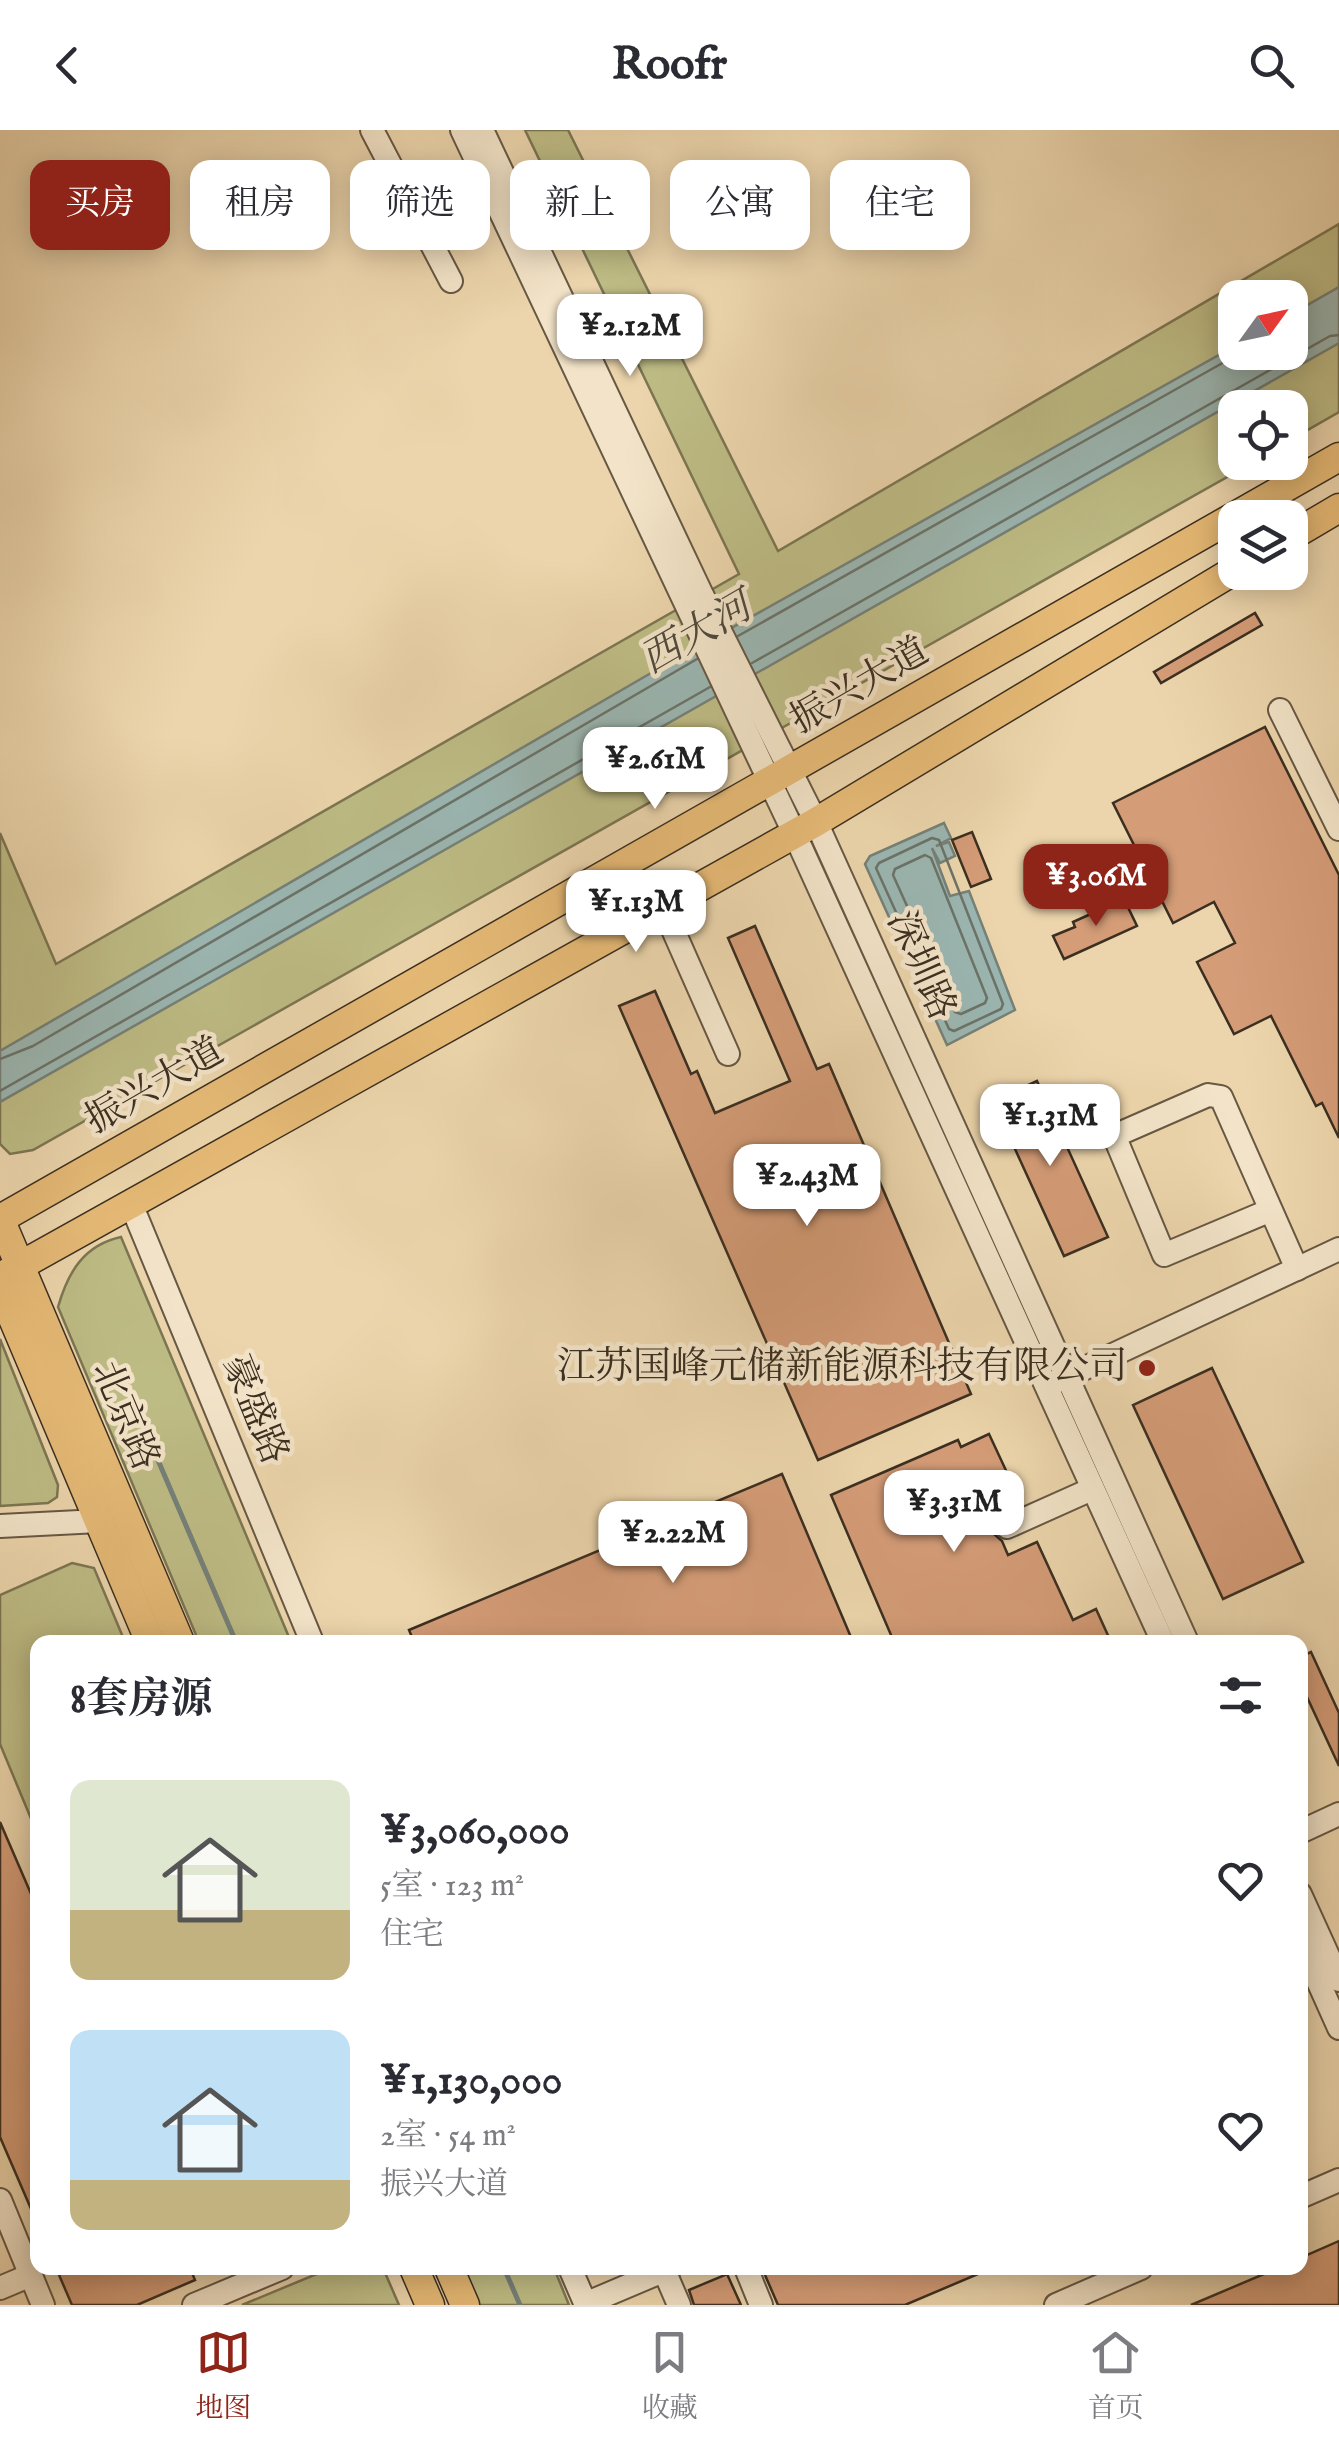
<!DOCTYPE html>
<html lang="zh">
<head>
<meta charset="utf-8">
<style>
  :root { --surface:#fff; --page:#f7f7f7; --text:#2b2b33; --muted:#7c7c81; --line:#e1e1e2; --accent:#8f2418 }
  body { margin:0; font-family:"IM FELL English","Noto Serif SC",serif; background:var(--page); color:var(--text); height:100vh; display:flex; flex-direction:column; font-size:38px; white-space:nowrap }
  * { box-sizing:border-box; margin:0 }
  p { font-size:32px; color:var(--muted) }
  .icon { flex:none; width:55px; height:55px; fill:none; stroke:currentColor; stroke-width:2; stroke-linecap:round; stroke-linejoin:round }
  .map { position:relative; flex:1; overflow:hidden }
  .sheet { position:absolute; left:30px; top:1505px; width:1278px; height:640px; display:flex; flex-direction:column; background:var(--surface); border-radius:20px; box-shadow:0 5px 25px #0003 }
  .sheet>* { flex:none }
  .banner { position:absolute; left:30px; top:30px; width:1280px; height:90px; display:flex; gap:20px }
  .needle { width:65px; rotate:57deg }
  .fabs { position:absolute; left:1218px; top:150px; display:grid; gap:20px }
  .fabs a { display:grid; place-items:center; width:90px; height:90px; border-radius:20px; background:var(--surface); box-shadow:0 5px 25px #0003; font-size:50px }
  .price { position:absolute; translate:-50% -85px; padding:0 22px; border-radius:20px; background:#fff; color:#222; font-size:32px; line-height:65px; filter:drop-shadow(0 2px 5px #0008) }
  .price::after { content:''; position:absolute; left:50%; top:60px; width:30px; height:22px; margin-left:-15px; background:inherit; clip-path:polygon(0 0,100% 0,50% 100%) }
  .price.current { background:var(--accent); color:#fff }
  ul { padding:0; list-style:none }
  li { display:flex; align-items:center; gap:30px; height:250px; padding:0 40px }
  li span { display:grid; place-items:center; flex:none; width:280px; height:200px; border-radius:20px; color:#555 }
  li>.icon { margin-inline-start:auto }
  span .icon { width:120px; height:120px; fill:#fffc; stroke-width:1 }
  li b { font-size:42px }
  h2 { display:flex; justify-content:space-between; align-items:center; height:120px; padding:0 40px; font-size:42px }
  .chip { padding:0 35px; border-radius:20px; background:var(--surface); box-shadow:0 5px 25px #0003; font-size:35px; line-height:90px }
  .chip.current { background:var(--accent); color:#fff }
  header { display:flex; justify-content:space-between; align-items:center; height:130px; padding:0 40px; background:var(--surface); font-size:45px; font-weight:700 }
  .tab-bar { display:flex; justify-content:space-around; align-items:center; height:140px; border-top:2px solid var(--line); background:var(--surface); font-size:28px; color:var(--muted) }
  .tab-bar a { display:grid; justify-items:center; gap:5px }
  .tab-bar .current { color:var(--accent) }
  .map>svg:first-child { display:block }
</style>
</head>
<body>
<header><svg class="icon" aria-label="back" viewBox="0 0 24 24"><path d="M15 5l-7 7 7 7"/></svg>Roofr<svg class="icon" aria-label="search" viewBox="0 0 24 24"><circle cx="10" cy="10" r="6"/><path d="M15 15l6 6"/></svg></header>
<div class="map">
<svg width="1339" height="2175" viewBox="0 0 1339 2175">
  <rect width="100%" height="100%" fill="#ecd5ac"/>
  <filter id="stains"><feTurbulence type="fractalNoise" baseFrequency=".002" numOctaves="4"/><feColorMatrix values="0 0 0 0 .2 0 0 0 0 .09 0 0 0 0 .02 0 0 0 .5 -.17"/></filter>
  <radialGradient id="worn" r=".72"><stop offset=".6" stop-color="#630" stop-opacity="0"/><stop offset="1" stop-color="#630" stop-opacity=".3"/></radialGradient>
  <g fill="#bebc85" stroke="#7c7653" stroke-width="2.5" fill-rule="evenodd">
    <path d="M525 0H568L778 421 1339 94V282L1290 310V278H1235V332L1252 333 33 1020 10 1024 0 1014V703L56 834 739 444ZM1235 168H1290V222H1235Z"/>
    <path d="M121 1107 291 1512H199L58 1177C68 1142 84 1115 121 1107Z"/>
    <polygon points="0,1209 58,1355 57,1367 48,1373 0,1376"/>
    <polygon points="72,1433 94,1438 125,1512 38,1512 37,1703 0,1614 0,1465"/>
    <polygon points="331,2138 383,2138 399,2175 242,2175"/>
    <polygon points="463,2138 554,2138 569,2175 479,2175"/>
  </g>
  <g fill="#9bb7b3" stroke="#758179" stroke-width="2.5">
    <polygon points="1339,157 1339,213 0,972 0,921 651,543 1235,216 1235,222 1290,222 1290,185"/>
    <polygon points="944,693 951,708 936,716 949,712 955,726 940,733 932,718 950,766 969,761 1015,880 947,915 865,734 870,726"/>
  </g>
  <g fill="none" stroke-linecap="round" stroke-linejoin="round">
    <g stroke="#6b736a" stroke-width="2.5">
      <polyline points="738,506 1242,222"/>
      <polyline points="752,533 1330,206 1339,205"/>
      <polygon points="932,708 939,710 1003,874 1001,879 954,901 949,899 876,738 879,733"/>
      <polygon points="925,725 931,728 987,868 985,873 961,884 955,882 893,745 895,739"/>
      <polyline points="0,929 33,916 697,529"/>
      <polyline points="0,961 710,557"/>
    </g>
    <g stroke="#758179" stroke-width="5">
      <polyline points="121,1244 236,1512"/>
      <polyline points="504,2138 520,2175"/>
    </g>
  </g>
  <g fill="#d49c77" stroke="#3b2f21" stroke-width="2.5">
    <polygon points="1255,483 1262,495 1161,553 1154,542"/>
    <polygon points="1265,597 1339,745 1339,1008 1322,973 1316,976 1271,886 1234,904 1197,832 1235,813 1214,772 1173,793 1113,673"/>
    <polygon points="972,702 991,749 971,757 952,710"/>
    <polygon points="1124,769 1137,796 1064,829 1053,806 1075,797 1073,792"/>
    <polygon points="755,796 817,939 829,934 971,1264 818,1330 619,876 655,861 691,944 697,941 715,983 790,951 728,808"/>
    <polygon points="1037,951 1108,1107 1064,1126 993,971"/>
    <polygon points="1212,1238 1303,1432 1223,1469 1133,1275"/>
    <polygon points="989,1304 1017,1364 987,1378 993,1392 994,1404 1002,1411 1008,1425 1037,1412 1073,1490 1096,1479 1111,1512 894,1512 831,1365 958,1310 961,1317"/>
    <polygon points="782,1344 853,1512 414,1512 409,1500"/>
    <polygon points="1311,1522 1339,1583 1339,1636 1300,1552 1300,1527"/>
    <polygon points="0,1692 38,1780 38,2095 0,2007"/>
    <polygon points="1339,2111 1339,2175 1191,2175 1278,2138 1300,2138 1300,2128"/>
    <polygon points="56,2138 190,2138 195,2150 137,2175 72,2175"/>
    <polygon points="762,2138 992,2138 905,2175 778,2175"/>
    <polygon points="727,2144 741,2175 694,2175 689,2160"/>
  </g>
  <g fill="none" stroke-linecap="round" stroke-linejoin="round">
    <g stroke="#675844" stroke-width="26">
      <g id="minor">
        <polyline points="372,0 451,151"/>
        <polyline points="462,0 795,705 1163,1512"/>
        <polyline points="482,0 703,467 689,473"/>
        <polyline points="703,467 816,692 1187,1512"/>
        <polyline points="1280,580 1339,699"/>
        <polyline points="663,777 728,924"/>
        <polyline points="131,1074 312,1512"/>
        <polyline points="1271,1080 1164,1125 1116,1010 1121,1003 1208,965 1221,967 1297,1139"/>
        <polyline points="1053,1253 1339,1119"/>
        <polyline points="0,1396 99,1391"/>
        <polyline points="1007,1397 1092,1359"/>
        <polyline points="1300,1702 1339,1684"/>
        <polyline points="1300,1764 1339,1850"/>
        <polyline points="1300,1811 1339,1898"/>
        <polyline points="1300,2067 1339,2050"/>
        <polyline points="0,2070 43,2175"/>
        <polyline points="570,2138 586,2175"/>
        <polyline points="663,2138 679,2175"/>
        <polyline points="746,2138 761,2175"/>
        <polyline points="0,2158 31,2145"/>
        <polyline points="585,2174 670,2138"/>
        <polyline points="194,2175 282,2138"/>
        <polyline points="1056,2175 1141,2138"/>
      </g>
    </g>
    <g stroke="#3b2f21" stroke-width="31">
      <g id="major">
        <polyline points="1290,407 1339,378"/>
        <polyline points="0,1089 1339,327"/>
        <polyline points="0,1089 180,1512"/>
        <polyline points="0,1147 816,692 1235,440"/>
        <polyline points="0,1158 150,1512"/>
        <polyline points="414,2138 430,2175"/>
        <polyline points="449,2138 465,2175"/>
      </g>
    </g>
    <use href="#minor" stroke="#f3e4c9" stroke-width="22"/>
    <use href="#major" stroke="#e6ba76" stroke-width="28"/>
  </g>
  <circle fill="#8f2418" stroke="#f3e4c9" stroke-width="4" cx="1147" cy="1238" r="10"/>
  <g text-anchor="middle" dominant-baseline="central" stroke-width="9" stroke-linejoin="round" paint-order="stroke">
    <g font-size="38" fill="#3b2f21" stroke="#f3e4c9">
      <text transform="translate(860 557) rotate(-30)">振兴大道</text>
      <text transform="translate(920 836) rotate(66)">深圳路</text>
      <text transform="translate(155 957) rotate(-30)">振兴大道</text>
      <text transform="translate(254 1280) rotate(68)">豪盛路</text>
      <text transform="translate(124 1286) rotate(67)">北京路</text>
    </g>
    <g font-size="38" fill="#3b2f21" stroke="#f3e4c9" text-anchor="end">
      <text x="1127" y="1238">江苏国峰元储新能源科技有限公司</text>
    </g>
    <g font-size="40" font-style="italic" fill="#4e4a3e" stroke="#f3e4c9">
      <text transform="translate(697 505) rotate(-30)">西大河</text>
    </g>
  </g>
  <rect width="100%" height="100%" filter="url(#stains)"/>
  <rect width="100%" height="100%" fill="url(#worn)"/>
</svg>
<div class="fabs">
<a><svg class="needle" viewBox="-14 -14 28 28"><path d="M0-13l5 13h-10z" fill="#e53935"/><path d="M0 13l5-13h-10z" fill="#7c7c81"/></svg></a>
<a><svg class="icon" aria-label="locate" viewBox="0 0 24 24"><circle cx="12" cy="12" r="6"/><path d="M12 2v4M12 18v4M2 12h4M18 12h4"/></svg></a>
<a><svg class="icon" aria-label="layers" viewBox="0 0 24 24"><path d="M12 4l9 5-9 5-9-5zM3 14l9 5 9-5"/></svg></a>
</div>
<b class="price" style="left:630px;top:249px">¥2.12M</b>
<b class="price" style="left:655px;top:682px">¥2.61M</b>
<b class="price current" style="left:1096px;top:799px">¥3.06M</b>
<b class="price" style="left:636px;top:825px">¥1.13M</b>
<b class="price" style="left:1050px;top:1039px">¥1.31M</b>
<b class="price" style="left:807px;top:1099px">¥2.43M</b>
<b class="price" style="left:954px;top:1425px">¥3.31M</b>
<b class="price" style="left:673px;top:1456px">¥2.22M</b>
<div class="banner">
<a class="chip current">买房</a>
<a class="chip">租房</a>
<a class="chip">筛选</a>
<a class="chip">新上</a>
<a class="chip">公寓</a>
<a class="chip">住宅</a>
</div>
<section class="sheet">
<h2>8套房源<svg class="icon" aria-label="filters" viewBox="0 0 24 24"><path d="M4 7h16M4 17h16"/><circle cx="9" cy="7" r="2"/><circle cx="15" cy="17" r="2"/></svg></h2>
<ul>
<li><span style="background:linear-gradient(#dfe7d0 65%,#c2b280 0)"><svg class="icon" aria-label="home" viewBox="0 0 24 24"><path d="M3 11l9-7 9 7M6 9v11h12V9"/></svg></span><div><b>¥3,060,000</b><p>5室 · 123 m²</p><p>住宅</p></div><svg class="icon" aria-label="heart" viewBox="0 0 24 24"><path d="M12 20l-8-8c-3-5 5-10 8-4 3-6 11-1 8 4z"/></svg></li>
<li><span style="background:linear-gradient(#bfe0f5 75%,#c2b280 0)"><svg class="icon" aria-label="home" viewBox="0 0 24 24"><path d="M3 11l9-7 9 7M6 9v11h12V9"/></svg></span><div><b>¥1,130,000</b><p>2室 · 54 m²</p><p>振兴大道</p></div><svg class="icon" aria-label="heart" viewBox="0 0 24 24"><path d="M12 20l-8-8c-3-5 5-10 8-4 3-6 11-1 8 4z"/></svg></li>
</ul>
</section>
</div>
<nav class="tab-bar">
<a class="current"><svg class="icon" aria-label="map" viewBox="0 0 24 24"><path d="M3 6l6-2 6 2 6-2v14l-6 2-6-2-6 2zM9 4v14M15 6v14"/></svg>地图</a>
<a><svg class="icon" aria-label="saved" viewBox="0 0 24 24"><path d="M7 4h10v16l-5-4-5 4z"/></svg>收藏</a>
<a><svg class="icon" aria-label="home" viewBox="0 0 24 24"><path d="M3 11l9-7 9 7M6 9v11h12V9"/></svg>首页</a>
</nav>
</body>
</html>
